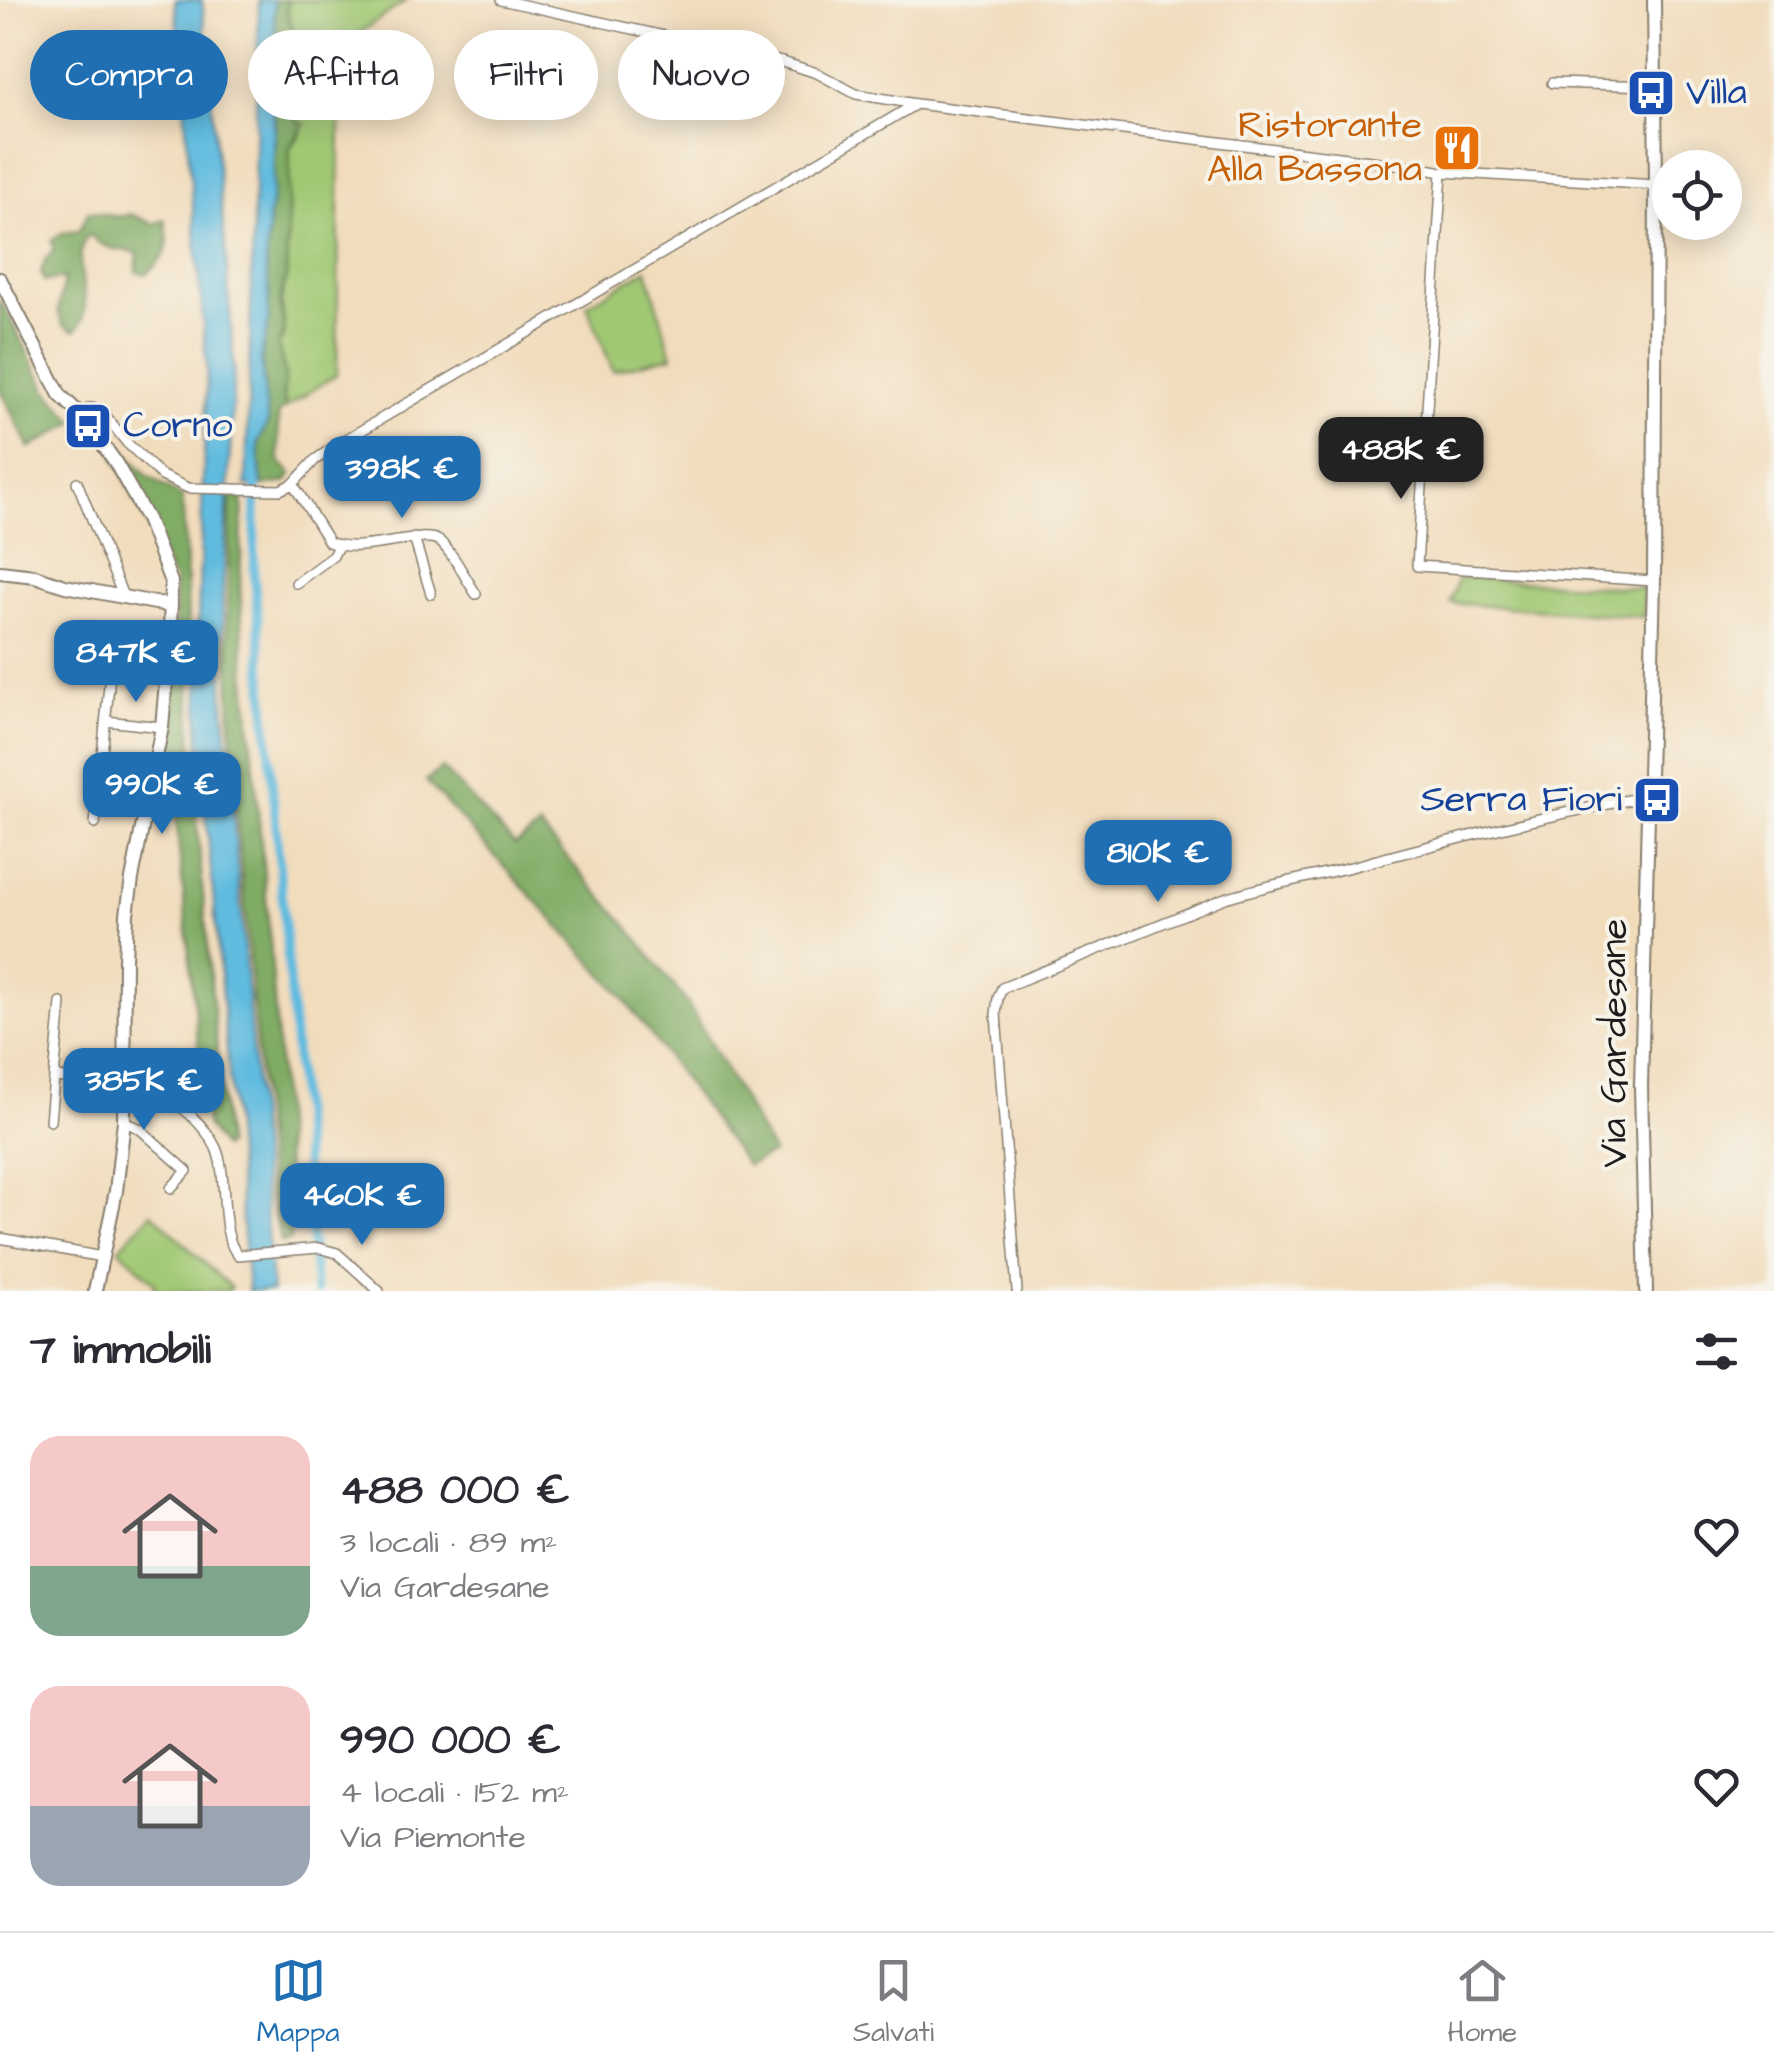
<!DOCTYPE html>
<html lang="it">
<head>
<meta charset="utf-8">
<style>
  :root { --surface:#fff; --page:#f2f2f3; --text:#2b2b33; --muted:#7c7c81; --line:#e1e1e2; --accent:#1f6fb2 }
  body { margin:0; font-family:"Architects Daughter",sans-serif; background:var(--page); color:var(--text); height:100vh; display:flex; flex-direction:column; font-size:38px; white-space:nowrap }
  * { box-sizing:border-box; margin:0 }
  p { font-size:32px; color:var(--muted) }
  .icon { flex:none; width:55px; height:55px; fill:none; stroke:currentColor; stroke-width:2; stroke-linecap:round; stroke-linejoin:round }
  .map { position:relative; height:1291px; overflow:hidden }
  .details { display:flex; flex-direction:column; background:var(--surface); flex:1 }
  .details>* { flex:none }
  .top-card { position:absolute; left:30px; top:30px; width:1000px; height:90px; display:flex; gap:20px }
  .fabs { position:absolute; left:1652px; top:150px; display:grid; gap:20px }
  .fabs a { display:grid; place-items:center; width:90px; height:90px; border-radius:50%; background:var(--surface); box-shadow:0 5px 25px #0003; font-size:50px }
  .price { position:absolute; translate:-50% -85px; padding:0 22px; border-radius:20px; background:var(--accent); color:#fff; font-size:32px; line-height:65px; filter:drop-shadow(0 2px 5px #0008) }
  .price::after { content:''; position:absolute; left:50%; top:60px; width:30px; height:22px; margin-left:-15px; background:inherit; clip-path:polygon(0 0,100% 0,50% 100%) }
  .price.selected { background:#222; color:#fff }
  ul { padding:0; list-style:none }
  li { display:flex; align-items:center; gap:30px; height:250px; padding:0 30px }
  li span { display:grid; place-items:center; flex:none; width:280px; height:200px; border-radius:30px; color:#555 }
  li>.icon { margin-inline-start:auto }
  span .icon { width:120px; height:120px; fill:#fffc; stroke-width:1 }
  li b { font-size:42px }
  h2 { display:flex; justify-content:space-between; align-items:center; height:120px; padding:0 30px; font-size:42px }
  .tag { padding:0 35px; border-radius:45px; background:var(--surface); box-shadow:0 5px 25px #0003; font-size:35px; line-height:90px }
  .tag.selected { background:var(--accent); color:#fff }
  .menu { display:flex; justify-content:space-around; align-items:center; height:140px; border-top:2px solid var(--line); background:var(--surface); font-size:28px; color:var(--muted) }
  .menu a { display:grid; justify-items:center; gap:5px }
  .menu .selected { color:var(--accent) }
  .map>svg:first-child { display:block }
</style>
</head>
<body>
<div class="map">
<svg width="1774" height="1291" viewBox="0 0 1774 1291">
  <rect width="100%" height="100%" fill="#f7f3e8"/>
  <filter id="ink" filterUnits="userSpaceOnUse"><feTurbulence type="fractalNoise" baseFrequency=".01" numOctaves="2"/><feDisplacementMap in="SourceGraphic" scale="20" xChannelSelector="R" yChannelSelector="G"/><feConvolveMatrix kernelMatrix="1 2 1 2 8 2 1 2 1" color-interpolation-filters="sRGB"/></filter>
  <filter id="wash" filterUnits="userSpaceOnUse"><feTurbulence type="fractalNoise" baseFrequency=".0048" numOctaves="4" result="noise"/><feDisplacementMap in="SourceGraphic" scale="40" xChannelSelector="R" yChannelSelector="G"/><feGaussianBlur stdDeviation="2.25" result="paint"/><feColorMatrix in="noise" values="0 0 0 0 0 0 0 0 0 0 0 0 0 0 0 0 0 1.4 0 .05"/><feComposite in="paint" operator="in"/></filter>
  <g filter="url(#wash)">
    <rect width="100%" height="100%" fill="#f1dcbc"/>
    <g fill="#a0c873" stroke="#5e7248" stroke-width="2.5">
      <path d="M288 0H407L341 46 337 374 286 408 283 394 285 374 278 345 283 337 284 320 281 300 286 280 290 147 300 135 304 124 297 122 295 110 297 90 295 79 300 43C292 32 285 14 288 0Z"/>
      <polygon points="647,269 672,356 613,371 587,305"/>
      <polygon points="1459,577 1644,589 1644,617 1450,603"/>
      <polygon points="152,1213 231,1288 227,1291 153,1291 155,1283 119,1249"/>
    </g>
    <g fill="#80ac65" stroke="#4e6440" stroke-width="2.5">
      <path d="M274 0H288C285 14 292 32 300 43L295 79 297 90 295 111 297 122 305 124 290 147 286 280C284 286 281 292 281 299 280 316 289 329 278 345L285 374 283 394 286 408 278 413 279 460 292 474 286 482 262 486 258 449V442L268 422 261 358 268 325 269 291 266 266 269 216 272 197 275 131 272 81 276 52Z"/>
      <path d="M88 212C104 213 116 220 131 214L153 224 165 220C170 250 169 254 146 274L136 272 138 253C120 249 105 251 90 235L86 237C69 266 99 307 75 331L63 325 58 311 64 278 44 281 41 272 45 261 54 250 51 241 62 233 79 231Z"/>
      <polygon points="0,299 47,390 75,422 30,448 0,390"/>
      <path d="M117 443 148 476 182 497C189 586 188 675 193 764 201 891 215 1018 226 1145L222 1148 206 1125 169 747 175 633 174 581 114 455Z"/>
      <polygon points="230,497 243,498 240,585 244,657 270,939 291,1240 281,1242 269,1192 233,772 227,624"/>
      <polygon points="442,768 515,845 540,827 626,924 687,1003 773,1153 747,1166 621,994 426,781"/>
    </g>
    <g fill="#61bbdf" stroke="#3e6c7e" stroke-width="2.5">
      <polygon points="175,0 202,0 226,254 234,368 223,595 223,688 272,1291 248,1291 199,734 198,624 207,369"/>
      <polygon points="259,0 274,0 276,52 272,81 275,131 272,197 269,216 266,266 269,291 268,325 261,358 268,422 258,442 258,449 262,486 246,486"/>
    </g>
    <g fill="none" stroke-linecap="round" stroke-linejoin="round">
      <polyline stroke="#61bbdf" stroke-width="9" points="256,486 254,572 316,1291"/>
    </g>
  </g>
  <g filter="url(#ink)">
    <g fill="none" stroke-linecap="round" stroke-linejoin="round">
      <g stroke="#867c6c" stroke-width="12">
        <g id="street">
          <polyline points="501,0 782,62 817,73 856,94 916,104 1411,166 1442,172 1656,185"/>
          <polyline points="1552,83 1654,86"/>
          <polyline points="1442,172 1417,566 1654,581"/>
          <polyline points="81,415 90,408 101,410 127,443 162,476 188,488 280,490 293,484 315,460 340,443 916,104"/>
          <polyline points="77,482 123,596"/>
          <path d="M293 484 329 542C362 556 422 529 439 541 452 551 466 579 476 594"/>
          <polyline points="414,538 431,594"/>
          <polyline points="296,583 333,556 338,546"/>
          <polyline points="106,721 162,727"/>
          <polyline points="95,824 113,646"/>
          <path d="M126 1070 137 1073C164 1095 201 1116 216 1148 229 1178 218 1233 238 1255L319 1248 337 1253 379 1291"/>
          <polyline points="56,1077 125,1084"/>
          <polyline points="50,1121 61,1003"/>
          <polyline points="124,1121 140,1129 187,1171 171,1188"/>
          <polyline points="0,1238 102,1257"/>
          <path d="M1017 1291 996 1014 998 998 1002 988 1225 898C1274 883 1324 875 1373 861 1464 837 1556 813 1649 796"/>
        </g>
      </g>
      <g stroke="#867c6c" stroke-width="16">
        <g id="secondary">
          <polyline points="0,279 60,395 81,415 114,460 147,519 171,582 170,637 162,727 132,879 127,914 125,960 124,1121 116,1191 95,1291"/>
          <polyline points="0,572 35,576 65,586 171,606"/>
          <polyline points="1646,1291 1641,1087 1654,581 1656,185 1654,0"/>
        </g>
      </g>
      <use href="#street" stroke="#fff" stroke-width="9"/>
      <use href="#secondary" stroke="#fff" stroke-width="12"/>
    </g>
  </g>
  <defs>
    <g id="bus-square" transform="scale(2.5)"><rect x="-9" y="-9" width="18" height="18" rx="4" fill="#1a4fb4" stroke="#f7f3e8"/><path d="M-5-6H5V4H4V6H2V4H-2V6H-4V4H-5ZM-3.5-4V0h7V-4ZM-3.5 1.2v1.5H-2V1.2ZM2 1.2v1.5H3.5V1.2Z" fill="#fff"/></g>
    <g id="restaurant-square" transform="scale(2.5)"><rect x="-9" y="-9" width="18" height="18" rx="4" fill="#e8710a" stroke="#f7f3e8"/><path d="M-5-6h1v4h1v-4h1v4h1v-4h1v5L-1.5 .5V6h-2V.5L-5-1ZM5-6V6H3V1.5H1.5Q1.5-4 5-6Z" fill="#fff"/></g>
  </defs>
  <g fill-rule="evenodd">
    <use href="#bus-square" x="1651" y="93"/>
    <use href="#restaurant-square" x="1457" y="148"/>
    <use href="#bus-square" x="88" y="426"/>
    <use href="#bus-square" x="1657" y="800"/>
  </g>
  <g text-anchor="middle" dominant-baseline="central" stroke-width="8" stroke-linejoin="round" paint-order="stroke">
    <g font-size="38" fill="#164399" stroke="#f7f3e8" text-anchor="start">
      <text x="1686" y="93">Villa</text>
      <text x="123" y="426">Corno</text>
      <text x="1622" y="800" text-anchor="end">Serra Fiori</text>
    </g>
    <g font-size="38" fill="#c56008" stroke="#f7f3e8" text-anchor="end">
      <text x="1422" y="126">Ristorante<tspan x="1422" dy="44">Alla Bassona</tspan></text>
    </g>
    <g font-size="38" fill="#1c1c1c" stroke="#f7f3e8">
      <text transform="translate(1615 1043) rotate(-90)">Via Gardesane</text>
    </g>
  </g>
</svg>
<div class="fabs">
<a><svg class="icon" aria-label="locate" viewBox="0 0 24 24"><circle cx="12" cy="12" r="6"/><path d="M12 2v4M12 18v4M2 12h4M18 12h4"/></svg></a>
</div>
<b class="price selected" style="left:1401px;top:502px">488K €</b>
<b class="price" style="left:402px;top:521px">398K €</b>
<b class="price" style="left:136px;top:705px">847K €</b>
<b class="price" style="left:162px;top:837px">990K €</b>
<b class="price" style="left:1158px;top:905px">810K €</b>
<b class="price" style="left:144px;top:1133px">385K €</b>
<b class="price" style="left:362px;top:1248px">460K €</b>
<div class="top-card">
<a class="tag selected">Compra</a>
<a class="tag">Affitta</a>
<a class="tag">Filtri</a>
<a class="tag">Nuovo</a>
</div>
</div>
<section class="details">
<h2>7 immobili<svg class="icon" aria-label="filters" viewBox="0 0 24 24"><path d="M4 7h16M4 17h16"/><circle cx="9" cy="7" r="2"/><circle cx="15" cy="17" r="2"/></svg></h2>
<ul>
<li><span style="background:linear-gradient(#f6c9c9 65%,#7fa58c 0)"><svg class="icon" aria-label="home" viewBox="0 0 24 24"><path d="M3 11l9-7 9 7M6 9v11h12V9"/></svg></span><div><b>488 000 €</b><p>3 locali · 89 m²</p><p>Via Gardesane</p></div><svg class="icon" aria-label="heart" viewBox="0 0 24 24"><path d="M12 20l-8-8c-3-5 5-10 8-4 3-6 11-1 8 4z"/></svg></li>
<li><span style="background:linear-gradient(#f6c9c9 60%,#9aa5b1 0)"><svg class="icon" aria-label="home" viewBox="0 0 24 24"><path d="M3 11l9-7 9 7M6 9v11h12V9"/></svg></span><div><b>990 000 €</b><p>4 locali · 152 m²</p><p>Via Piemonte</p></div><svg class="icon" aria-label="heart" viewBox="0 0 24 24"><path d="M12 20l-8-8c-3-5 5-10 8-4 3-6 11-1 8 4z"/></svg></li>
</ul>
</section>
<nav class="menu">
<a class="selected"><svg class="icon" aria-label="map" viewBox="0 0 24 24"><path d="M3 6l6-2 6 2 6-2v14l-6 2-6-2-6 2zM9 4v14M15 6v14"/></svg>Mappa</a>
<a><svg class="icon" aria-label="saved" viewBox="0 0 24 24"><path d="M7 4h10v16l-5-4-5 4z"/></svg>Salvati</a>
<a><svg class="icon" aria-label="home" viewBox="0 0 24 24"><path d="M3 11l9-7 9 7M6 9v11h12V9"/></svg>Home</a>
</nav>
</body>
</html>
